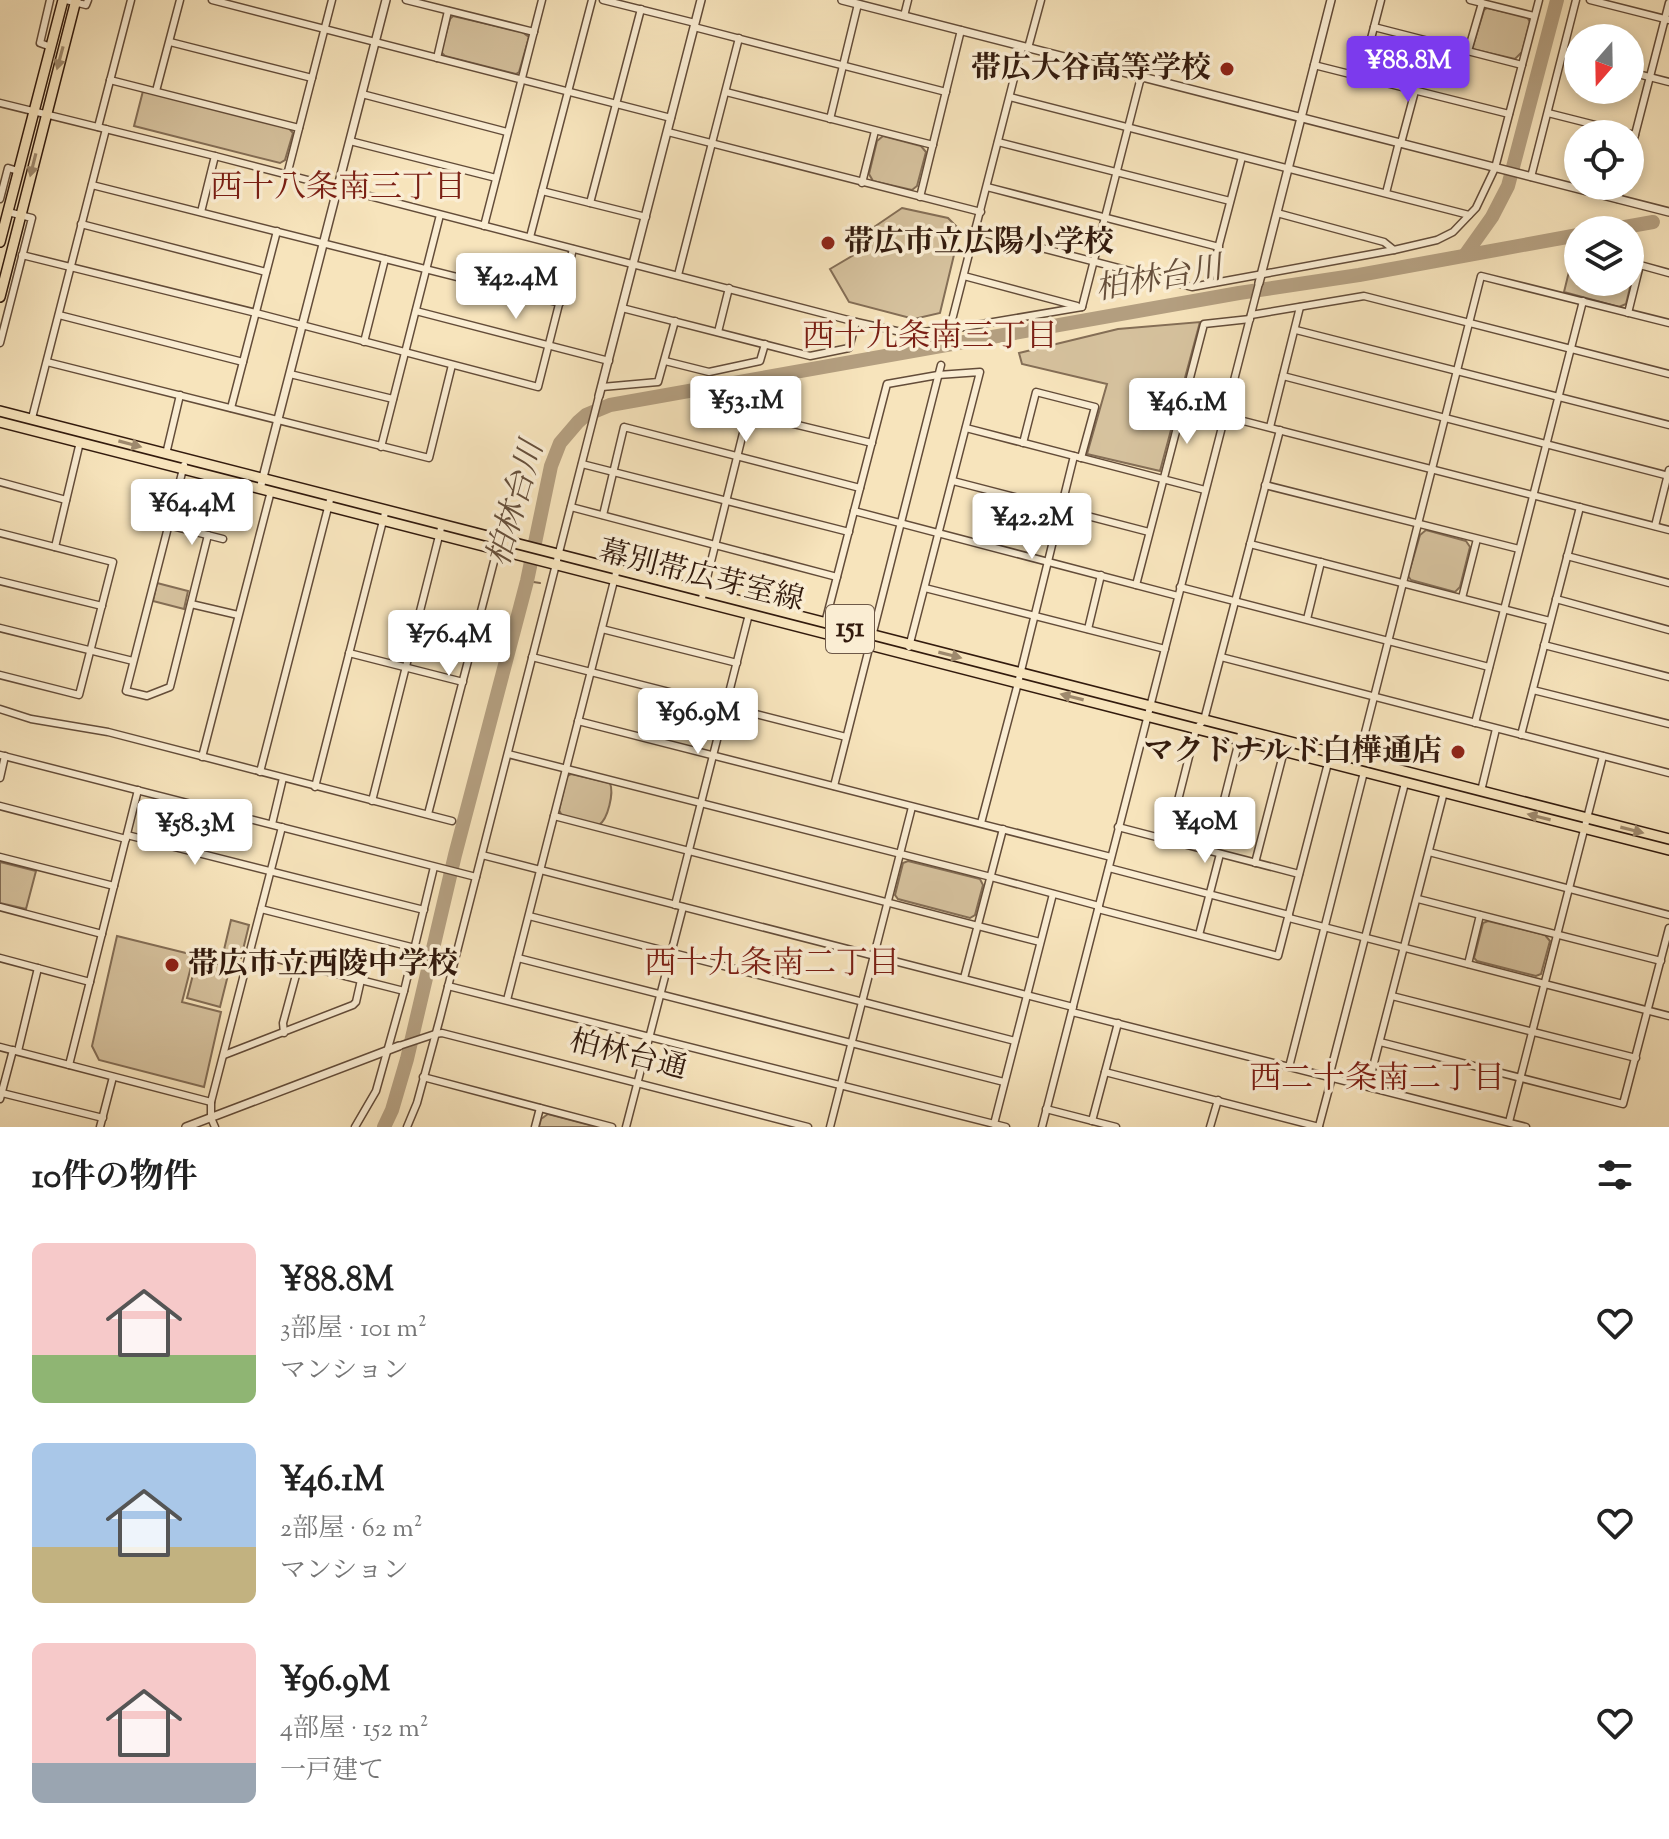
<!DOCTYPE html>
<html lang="ja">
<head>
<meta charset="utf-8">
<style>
  :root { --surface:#fff; --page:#f6f6f6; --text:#222; --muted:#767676; --accent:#7c3aed }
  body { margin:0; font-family:"Sorts Mill Goudy","Noto Serif JP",serif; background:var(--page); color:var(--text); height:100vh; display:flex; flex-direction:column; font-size:30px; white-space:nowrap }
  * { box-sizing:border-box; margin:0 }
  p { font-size:26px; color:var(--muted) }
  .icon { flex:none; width:44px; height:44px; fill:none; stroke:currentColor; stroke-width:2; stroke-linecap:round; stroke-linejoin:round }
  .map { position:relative; height:1127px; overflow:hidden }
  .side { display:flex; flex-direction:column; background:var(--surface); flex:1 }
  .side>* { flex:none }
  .needle { width:52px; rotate:200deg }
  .buttons { position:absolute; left:1564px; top:24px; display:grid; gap:16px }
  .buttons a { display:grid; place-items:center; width:80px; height:80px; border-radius:50%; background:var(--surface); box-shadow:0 4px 12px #0003; font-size:40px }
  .price { position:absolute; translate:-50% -68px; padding:0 18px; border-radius:8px; background:#fff; color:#222; font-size:26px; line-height:52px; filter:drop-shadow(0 2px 4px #0008) }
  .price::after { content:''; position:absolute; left:50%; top:48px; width:24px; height:18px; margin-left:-12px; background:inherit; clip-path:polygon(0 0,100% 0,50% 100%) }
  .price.selected { background:var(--accent); color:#fff }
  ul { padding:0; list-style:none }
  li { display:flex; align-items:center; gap:24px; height:200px; padding:0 32px }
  li span { display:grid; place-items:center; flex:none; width:224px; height:160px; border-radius:12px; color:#555 }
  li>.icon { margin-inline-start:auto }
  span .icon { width:96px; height:96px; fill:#fffc; stroke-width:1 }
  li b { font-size:34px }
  h2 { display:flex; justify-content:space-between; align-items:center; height:96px; padding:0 32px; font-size:34px }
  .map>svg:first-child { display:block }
</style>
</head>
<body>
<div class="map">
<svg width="1669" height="1127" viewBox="0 0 1669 1127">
  <rect width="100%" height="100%" fill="#f7e4bc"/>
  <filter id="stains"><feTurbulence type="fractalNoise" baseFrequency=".0025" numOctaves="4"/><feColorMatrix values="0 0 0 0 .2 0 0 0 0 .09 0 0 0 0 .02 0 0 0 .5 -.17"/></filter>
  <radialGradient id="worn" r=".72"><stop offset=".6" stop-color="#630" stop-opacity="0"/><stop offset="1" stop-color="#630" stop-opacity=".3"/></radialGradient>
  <g fill="#d6c29e" stroke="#846e56" stroke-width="2">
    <polygon points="1487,8 1527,17 1530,22 1522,52 1515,59 1472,49 1484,10"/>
    <polygon points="453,16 522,32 529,37 519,72 516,74 445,56 441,52 450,19"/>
    <polygon points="143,91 288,127 293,133 285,160 280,163 134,126"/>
    <polygon points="883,136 921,146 926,152 917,186 912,190 873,181 869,174 877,141"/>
    <polygon points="902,208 948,218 960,230 940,313 914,319 849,302 830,269 869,246 874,227"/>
    <polygon points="1630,240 1637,259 1626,304 1619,307 1564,292 1575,247 1578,247 1578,282 1630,282"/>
    <polygon points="1200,322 1160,471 1087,454 1107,384 1022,364 1019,353 1118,329"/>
    <polygon points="1426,530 1466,541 1470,547 1460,587 1455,592 1411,580 1408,576 1420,535"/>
    <polygon points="157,583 188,591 184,609 153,601"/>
    <path d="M571 774 610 783C614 793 608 819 599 825L562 816 559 810 567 776Z"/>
    <polygon points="908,861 980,879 983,885 975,915 970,918 898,899 895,895 903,863"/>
    <polygon points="0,862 36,871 26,909 0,903"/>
    <polygon points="231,920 249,925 241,958 223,954"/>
    <polygon points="1488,921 1545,935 1550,941 1541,974 1536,976 1477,961 1474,958 1483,923"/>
    <polygon points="117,936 194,955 182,1002 221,1012 204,1087 99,1060 92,1046"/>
    <polygon points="197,959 230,967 220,1007 187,998"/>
    <polygon points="548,1114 597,1127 539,1127 541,1119"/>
  </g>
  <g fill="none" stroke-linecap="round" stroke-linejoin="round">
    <polyline stroke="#806a52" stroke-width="2" points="527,581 540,583"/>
    <g stroke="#b49f80" stroke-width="14">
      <polyline points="1608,230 1653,222"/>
      <polyline points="1465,255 1492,217 1508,186 1557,0"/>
      <polyline points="384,1127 392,1110 407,1059 455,855 527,581 551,466 560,443 578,422 586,415 610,405 1239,293 1359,275 1578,235"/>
    </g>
    <g stroke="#634c39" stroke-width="9">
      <g id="minor">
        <polyline points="50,0 40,43 51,47"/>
        <polyline points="66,0 86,5 88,0"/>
        <polyline points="212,0 671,118"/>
        <polyline points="406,0 534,32"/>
        <polyline points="603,0 695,23"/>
        <polyline points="1470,0 1534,16"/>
        <polyline points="1590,0 1669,20"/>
        <polyline points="904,16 908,0"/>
        <polyline points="694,27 946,92"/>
        <polyline points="1374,27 1522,65"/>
        <polyline points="170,42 312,78"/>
        <polyline points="1028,48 1041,0"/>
        <polyline points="1468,51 1482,3"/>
        <polyline points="1563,54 1578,58"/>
        <polyline points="437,58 448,11"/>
        <polyline points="1314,65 1509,114"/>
        <polyline points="1630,72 1669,82"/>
        <polyline points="1361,77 1381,0"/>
        <polyline points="110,80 299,128"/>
        <polyline points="156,91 180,0"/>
        <polyline points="726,92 933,145"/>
        <polyline points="362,94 507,132"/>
        <polyline points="1010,97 1469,215"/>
        <polyline points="0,103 215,156 856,322 910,334 950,328 958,328 1082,307"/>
        <polyline points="1548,113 1635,135"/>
        <polyline points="830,119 858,4"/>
        <polyline points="98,127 131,0"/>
        <polyline points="668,132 981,212"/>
        <polyline points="350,141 496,178"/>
        <polyline points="998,142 1230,201"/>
        <polyline points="1401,143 1415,91"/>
        <polyline points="1630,154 1669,3"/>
        <polyline points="287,175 332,0"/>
        <polyline points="1531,177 1576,0"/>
        <polyline points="862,183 875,131"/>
        <polyline points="92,185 560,303"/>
        <polyline points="987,187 1219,247"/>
        <polyline points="542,191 646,217"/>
        <polyline points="1386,193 1399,142"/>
        <polyline points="920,197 961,30"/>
        <polyline points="0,199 8,168 18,171"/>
        <polyline points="1618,199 1621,186"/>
        <polyline points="590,203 641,9"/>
        <polyline points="201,212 215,156"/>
        <polyline points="1277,213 1384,242 1394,250"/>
        <polyline points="81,224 266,272"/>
        <polyline points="484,226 542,0"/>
        <polyline points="976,231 1192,287 1394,250 1437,240 1453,232 1476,208 1495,168 1539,0"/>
        <polyline points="530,237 592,0"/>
        <polyline points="22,255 256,313 538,387 573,249"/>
        <polyline points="678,275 739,38"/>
        <polyline points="964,276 1077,306"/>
        <polyline points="1209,283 1242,157"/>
        <polyline points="1082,307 1141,77"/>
        <polyline points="622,308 810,356 849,348 856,322"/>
        <polyline points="416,311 609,361"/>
        <polyline points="1628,313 1640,265 1669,273"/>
        <polyline points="59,315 243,362"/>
        <polyline points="1251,315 1364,296 1669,374"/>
        <polyline points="950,328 1022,47"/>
        <polyline points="1296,330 1669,425"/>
        <polyline points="718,332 729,288"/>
        <polyline points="364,342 385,259"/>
        <polyline points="0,343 32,218 8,212"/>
        <polyline points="665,361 709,372 760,361 765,344"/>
        <polyline points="47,362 429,458 452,365"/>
        <polyline points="290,374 393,399"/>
        <polyline points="1283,376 1669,476"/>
        <polyline points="602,387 658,382 675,321"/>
        <polyline points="231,408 277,231"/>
        <polyline points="1224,416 1669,530"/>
        <polyline points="32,418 106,129"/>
        <polyline points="1270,427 1300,307"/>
        <polyline points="966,428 1205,490"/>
        <polyline points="1023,443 1036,392 1095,407 1081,458"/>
        <polyline points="381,447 440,215"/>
        <polyline points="166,454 180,395"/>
        <polyline points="582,464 849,532"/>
        <polyline points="184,465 126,691 147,696 170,687 208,535"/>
        <polyline points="953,481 1149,532"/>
        <polyline points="0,482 66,500"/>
        <polyline points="1265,485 1519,549"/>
        <polyline points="571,507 837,577"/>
        <polyline points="854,511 1178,596"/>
        <polyline points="603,515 624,427 860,488"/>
        <polyline points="168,525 223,539"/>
        <polyline points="1655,526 1669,470"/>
        <polyline points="0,533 113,562 79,695 0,675"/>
        <polyline points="1250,544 1550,621"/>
        <polyline points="55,547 80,442"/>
        <polyline points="1567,556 1669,583"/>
        <polyline points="0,581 102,606"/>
        <polyline points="1136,585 1204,324 1250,319"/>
        <polyline points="1180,587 1489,667"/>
        <polyline points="925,588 1165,649"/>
        <polyline points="1462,598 1477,539"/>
        <polyline points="1556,599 1669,630"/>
        <polyline points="701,602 748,413 872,443"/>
        <polyline points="191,604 238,615"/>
        <polyline points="1307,619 1321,562"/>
        <polyline points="825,623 887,384 938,375 980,372 909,647"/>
        <polyline points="0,628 133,661"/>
        <polyline points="602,629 737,663"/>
        <polyline points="1088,629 1101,575"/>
        <polyline points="1544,645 1669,677"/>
        <polyline points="349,653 463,682"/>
        <polyline points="532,657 846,737"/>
        <polyline points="1221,657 1669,773"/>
        <polyline points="1533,690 1669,724"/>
        <polyline points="0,709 31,719 108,732 452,821"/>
        <polyline points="578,721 1111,857"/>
        <polyline points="1475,723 1583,301"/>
        <polyline points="1521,735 1580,507"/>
        <polyline points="508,754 991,877 1099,906"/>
        <polyline points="0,755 476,877"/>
        <polyline points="202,757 271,491"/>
        <polyline points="1358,760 1481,276 1669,323"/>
        <polyline points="260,772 331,496"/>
        <polyline points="0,778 5,756"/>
        <polyline points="834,786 941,365"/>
        <polyline points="315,787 386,509"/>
        <polyline points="1481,791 1496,729"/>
        <polyline points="372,801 442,524"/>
        <polyline points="0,806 126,839"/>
        <polyline points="428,814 497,550"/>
        <polyline points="554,816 1040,942"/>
        <polyline points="981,823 1018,683 1074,456"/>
        <polyline points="272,824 283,778"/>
        <polyline points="1118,827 1299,874"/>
        <polyline points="127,835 424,910"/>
        <polyline points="1168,840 1196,729 1204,720 1280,430"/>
        <polyline points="1211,851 1242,729"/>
        <polyline points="1429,852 1669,915"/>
        <polyline points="482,855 1073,1007"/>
        <polyline points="0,857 114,886"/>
        <polyline points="1255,863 1284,751"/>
        <polyline points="1109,868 1289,915"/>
        <polyline points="1418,899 1661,961"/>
        <polyline points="675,905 749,614"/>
        <polyline points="0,907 102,934"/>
        <polyline points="261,909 415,948"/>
        <polyline points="1098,909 1278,956 1328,763"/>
        <polyline points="529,916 1015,1041"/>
        <polyline points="1289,918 1669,1016"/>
        <polyline points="1199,935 1220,854"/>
        <polyline points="250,952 404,991"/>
        <polyline points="0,958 90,982"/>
        <polyline points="518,958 1004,1082"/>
        <polyline points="1468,964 1480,915"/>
        <polyline points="964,978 1003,829"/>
        <polyline points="448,986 1006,1127"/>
        <polyline points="1392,996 1636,1058"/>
        <polyline points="507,1000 617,569"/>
        <polyline points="1072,1012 1526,1127"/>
        <polyline points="284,1033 283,1023 299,964"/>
        <polyline points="1380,1042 1623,1104 1669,928"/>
        <polyline points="399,1046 435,1034 442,1033 808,1127"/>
        <polyline points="0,1047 211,1102"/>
        <polyline points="18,1051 38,968"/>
        <polyline points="224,1055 353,1005 356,1002 361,980"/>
        <polyline points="69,1065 138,790"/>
        <polyline points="1289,1067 1364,772"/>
        <polyline points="1105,1072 1319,1127"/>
        <polyline points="423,1077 612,1127"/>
        <polyline points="1329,1077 1405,783"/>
        <polyline points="1368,1086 1444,792"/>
        <polyline points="2,1093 103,1118"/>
        <polyline points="0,1099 13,1050"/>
        <polyline points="1046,1109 1116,1127"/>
        <polyline points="1092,1121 1118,1023"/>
        <polyline points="1509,1122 1603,756"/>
        <polyline points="994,1124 1053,894"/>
        <polyline points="1319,1126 1332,1077"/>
        <polyline points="100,1127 113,1077"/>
        <polyline points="215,1127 211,1118 211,1102 282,827"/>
        <polyline points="355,1127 376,1091 404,991 434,867"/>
        <polyline points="407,1127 417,1103 440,1018 599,396"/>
        <polyline points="535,1127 540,1108"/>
        <polyline points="626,1127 683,907"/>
        <polyline points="830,1127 912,807"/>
        <polyline points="1042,1127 1259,283"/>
        <polyline points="1210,1127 1218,1100"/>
      </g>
    </g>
    <g stroke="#634c39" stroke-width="10">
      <g id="tertiary">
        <polyline points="842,0 1669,212"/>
        <polyline points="1259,283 1331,0"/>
        <polyline points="599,396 701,0"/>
        <polyline points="260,489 386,0"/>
        <polyline points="186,1127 399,1046"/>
      </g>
    </g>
    <g stroke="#321a0d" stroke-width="12">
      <g id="primary">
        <polyline points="0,242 63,0"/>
        <polyline points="0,297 76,0"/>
        <polyline points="0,411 1669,839"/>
        <polyline points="0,422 1669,850"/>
      </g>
    </g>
    <use href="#minor" stroke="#faedd3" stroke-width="6"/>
    <use href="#tertiary" stroke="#faedd3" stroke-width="7"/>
    <use href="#primary" stroke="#f7e4bc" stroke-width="9"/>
  </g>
  <defs><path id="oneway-solid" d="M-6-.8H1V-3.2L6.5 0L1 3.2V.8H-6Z" transform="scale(2)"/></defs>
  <g fill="#9e896d">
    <use href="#oneway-solid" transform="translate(60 58) rotate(105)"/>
    <use href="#oneway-solid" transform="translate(33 165) rotate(104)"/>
    <use href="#oneway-solid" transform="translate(130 444) rotate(15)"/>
    <use href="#oneway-solid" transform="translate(950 655) rotate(14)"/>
    <use href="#oneway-solid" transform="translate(1072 697) rotate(-166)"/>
    <use href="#oneway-solid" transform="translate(1539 817) rotate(-166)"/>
    <use href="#oneway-solid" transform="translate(1632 830) rotate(14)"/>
  </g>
  <g fill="#8f2418" stroke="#faedd3" stroke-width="3">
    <circle cx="1227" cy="69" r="8"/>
    <circle cx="828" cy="243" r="8"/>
    <circle cx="1458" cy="752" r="8"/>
    <circle cx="172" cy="965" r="8"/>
  </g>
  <g text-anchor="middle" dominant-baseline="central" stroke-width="7" stroke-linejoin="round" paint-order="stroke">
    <rect fill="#faedd3" stroke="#6e5948" stroke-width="2" x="826" y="605" width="48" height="48" rx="6"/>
    <g font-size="28" font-weight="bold" fill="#321a0d">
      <text x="850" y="629">151</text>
    </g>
    <g font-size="30" font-weight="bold" fill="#321a0d" stroke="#faedd3" text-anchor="end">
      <text x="1211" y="69">帯広大谷高等学校</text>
      <text x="844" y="243" text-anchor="start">帯広市立広陽小学校</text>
      <text x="1442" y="752">マクドナルド白樺通店</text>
      <text x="188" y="965" text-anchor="start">帯広市立西陵中学校</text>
    </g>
    <g font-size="30" fill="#321a0d" stroke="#faedd3">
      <text transform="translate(701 577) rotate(14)">幕別帯広芽室線</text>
      <text transform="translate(628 1056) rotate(14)">柏林台通</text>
    </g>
    <g font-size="32" fill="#7a1f14" stroke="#faedd3">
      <text x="338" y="189">西十八条南三丁目</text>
      <text x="930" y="338">西十九条南三丁目</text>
      <text x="772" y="965">西十九条南二丁目</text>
      <text x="1377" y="1080">西二十条南二丁目</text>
    </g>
    <g font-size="32" font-style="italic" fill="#664f3b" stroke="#faedd3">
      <text transform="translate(1159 280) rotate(-10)">柏林台川</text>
      <text transform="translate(517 504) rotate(-74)">柏林台川</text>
    </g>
  </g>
  <rect width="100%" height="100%" filter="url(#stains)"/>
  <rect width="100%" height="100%" fill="url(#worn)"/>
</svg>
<div class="buttons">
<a><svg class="needle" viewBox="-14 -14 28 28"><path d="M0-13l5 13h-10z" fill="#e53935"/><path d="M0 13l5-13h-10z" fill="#767676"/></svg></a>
<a><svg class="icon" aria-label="locate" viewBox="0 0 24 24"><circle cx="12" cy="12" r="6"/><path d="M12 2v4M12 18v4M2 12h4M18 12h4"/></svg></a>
<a><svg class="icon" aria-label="layers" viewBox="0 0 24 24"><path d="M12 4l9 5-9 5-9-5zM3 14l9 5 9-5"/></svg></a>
</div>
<b class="price selected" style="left:1408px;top:104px">¥88.8M</b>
<b class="price" style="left:516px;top:321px">¥42.4M</b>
<b class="price" style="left:746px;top:444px">¥53.1M</b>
<b class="price" style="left:1187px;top:446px">¥46.1M</b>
<b class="price" style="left:192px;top:547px">¥64.4M</b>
<b class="price" style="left:1032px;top:561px">¥42.2M</b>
<b class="price" style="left:449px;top:678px">¥76.4M</b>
<b class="price" style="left:698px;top:756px">¥96.9M</b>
<b class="price" style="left:1205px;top:865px">¥40M</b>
<b class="price" style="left:195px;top:867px">¥58.3M</b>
</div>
<section class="side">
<h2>10件の物件<svg class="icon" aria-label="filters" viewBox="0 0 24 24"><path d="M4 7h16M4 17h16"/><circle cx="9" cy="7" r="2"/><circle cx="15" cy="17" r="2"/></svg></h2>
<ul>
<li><span style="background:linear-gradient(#f6c9c9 70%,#8fb573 0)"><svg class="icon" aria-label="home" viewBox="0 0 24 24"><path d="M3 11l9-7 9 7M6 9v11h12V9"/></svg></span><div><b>¥88.8M</b><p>3部屋 · 101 m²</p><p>マンション</p></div><svg class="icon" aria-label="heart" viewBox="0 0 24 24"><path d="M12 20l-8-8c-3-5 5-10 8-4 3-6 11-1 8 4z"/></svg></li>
<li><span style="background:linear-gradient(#a9c7e8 65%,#c2b280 0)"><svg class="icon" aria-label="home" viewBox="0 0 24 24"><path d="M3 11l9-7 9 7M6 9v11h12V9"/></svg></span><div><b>¥46.1M</b><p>2部屋 · 62 m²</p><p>マンション</p></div><svg class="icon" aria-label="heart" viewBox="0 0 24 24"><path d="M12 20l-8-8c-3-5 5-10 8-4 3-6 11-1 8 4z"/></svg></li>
<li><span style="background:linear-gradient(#f6c9c9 75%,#9aa5b1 0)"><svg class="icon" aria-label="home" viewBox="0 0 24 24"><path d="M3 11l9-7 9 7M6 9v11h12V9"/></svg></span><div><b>¥96.9M</b><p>4部屋 · 152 m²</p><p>一戸建て</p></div><svg class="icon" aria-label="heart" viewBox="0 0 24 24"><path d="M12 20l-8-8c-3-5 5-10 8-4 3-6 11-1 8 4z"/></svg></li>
</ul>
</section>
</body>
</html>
